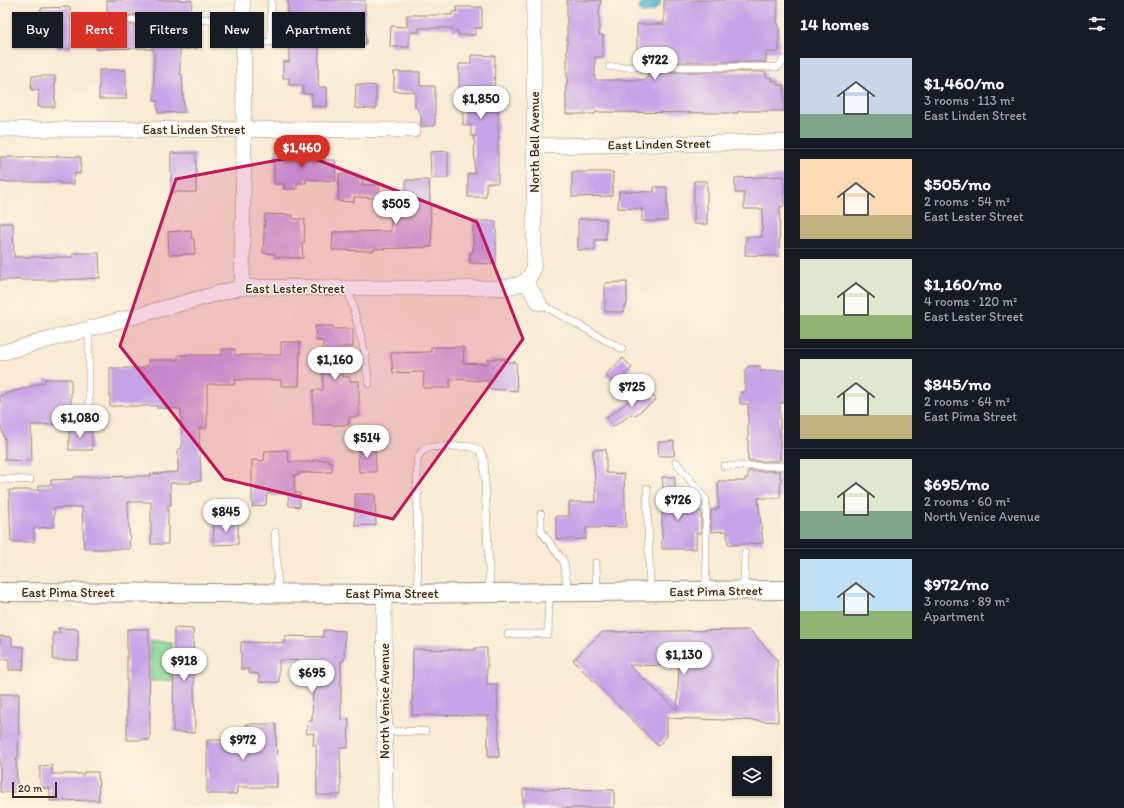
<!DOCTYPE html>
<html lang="en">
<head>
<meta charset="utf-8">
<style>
  :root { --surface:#171b24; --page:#20242c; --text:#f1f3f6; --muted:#9ea1a6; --line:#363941; --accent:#d93025 }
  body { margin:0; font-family:Itim,sans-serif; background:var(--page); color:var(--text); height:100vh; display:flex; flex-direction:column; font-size:15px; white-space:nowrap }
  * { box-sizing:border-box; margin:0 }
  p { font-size:13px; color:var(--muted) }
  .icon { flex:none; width:22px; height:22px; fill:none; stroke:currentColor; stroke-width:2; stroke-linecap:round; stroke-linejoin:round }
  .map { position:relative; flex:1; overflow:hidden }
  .details { display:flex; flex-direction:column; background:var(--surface); width:340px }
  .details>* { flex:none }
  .top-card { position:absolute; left:12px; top:12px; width:380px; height:36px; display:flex; gap:8px }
  .tools { position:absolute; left:732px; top:756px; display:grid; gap:8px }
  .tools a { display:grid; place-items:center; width:40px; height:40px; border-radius:0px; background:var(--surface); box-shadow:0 1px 3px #0004; font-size:20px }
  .scale { position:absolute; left:12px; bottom:10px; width:45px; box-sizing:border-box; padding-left:4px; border:2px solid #3b2a1e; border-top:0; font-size:11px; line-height:14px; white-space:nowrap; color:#3b2a1e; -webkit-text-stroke:3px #fcf5e5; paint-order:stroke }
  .price { position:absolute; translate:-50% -34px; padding:0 9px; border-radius:14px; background:#fff; color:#222; font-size:13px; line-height:26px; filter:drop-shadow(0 1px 2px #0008) }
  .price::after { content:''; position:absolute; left:50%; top:24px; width:12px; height:9px; margin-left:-6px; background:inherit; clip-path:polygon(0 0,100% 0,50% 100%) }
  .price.current { background:var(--accent); color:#fff }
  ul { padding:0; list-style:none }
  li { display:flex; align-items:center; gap:12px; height:100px; padding:0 16px }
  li+li { border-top:1px solid var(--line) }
  li span { display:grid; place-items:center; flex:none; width:112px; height:80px; border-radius:0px; color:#555 }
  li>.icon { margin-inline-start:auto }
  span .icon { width:48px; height:48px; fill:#fffc; stroke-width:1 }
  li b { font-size:17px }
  h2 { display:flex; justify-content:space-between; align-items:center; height:48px; padding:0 16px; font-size:17px }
  .tag { padding:0 14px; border-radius:0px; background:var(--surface); box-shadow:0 1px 3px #0004; font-size:14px; line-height:36px }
  .tag.current { background:var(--accent); color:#fff }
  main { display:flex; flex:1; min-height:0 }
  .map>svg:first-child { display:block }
</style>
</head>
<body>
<main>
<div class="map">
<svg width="784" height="808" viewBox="0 0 784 808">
  <rect width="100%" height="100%" fill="#fcf5e5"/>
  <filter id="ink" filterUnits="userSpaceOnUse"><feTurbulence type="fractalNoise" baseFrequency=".025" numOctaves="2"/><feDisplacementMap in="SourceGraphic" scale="8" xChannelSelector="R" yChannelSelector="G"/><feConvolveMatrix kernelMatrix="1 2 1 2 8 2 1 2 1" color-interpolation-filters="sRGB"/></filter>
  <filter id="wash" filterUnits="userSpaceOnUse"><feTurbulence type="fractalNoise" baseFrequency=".012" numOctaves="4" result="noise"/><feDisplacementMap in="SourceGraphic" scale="16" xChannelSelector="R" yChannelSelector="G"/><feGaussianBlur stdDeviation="0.9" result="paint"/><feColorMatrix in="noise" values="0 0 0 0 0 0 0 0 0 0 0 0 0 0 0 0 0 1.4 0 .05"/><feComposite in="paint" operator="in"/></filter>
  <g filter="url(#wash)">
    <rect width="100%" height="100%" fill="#f8ead3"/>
    <polygon fill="#83d596" stroke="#5f805a" points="150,642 171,642 172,680 151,681"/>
    <path fill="#55b7d4" stroke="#487079" d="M647 0H660L661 1C656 12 653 12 642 13L639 11 640 5Z"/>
    <g id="blocks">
      <g fill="#c7a4e7" fill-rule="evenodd">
        <polygon points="107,0 192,0 191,14 131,15 128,16 126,20 127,23 131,25 191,24 191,36 196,36 197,48 180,50 180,74 182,74 184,112 158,113 157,101 154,101 154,49 146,49 146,48 96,49 96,32 103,32 102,26 107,26"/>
        <polygon points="288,0 365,0 365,24 366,43 319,45 318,87 327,87 327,106 312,106 312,94 303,94 303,85 289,85 289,78 283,78 283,62 289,62"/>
        <polygon points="567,0 601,0 599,13 599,35 603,35 603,57 595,57 595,80 645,80 645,79 647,78 648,72 766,72 766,77 773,78 772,81 777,81 777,85 784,85 784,111 738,111 738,113 720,113 596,112 595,114 566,114 566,85 567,85"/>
        <polygon points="664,0 778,0 777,24 779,24 779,52 766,52 766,62 648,62 648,55 637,55 637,24 664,24"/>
        <polygon points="70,7 71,49 56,49 56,38 36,39 35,13 40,12 42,8"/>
        <polygon points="456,7 482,7 482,28 475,28 475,35 458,35 458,31 452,31 452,28 419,28 419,32 409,32 409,47 390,47 391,26 407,27 407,15 452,15 452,12 457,12"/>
        <polygon points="471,55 495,56 494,106 498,106 498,183 486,183 486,197 468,197 468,174 475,174 474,136 471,136 471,125 463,125 463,91 459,91 459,64 471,64"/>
        <rect x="99" y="70" width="27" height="29"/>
        <polygon points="394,72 420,72 420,86 435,86 435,126 421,126 421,114 415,107 415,92 394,91"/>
        <polygon points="32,76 55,76 55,107 38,107 39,90 31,90"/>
        <polygon points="356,84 376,86 376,109 355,108"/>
        <polygon points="448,151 448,178 431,178 430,152"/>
        <polygon points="319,152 319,160 335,160 336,181 306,179 306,183 297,183 297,189 284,189 284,184 274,184 274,153"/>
        <rect x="171" y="153" width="25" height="39"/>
        <polygon points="57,156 81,157 80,174 75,173 74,184 61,184 61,182 0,182 0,157 57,157"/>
        <polygon points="572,172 613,172 612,196 572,197"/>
        <polygon points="339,174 356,174 356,178 363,179 362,185 379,185 379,198 354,197 354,202 338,201"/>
        <polygon points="784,176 784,206 780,207 779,256 745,255 746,237 762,237 763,209 744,209 744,193 735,193 735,178"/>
        <polygon points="406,180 429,180 432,247 374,249 374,251 332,250 333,232 391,231 390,203 406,203"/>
        <rect x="694" y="181" width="13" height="43"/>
        <polygon points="654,187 667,187 667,221 642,221 642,209 618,208 619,191 654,192"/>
        <polygon points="265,214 293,215 293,219 305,219 304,243 302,243 303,258 275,257 275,254 263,253"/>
        <polygon points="578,219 606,219 606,240 595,240 595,250 578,250"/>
        <polygon points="473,221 496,221 496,264 470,263 470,252 473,252"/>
        <polygon points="0,223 13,223 14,257 73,257 73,253 99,253 100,278 60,280 0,280"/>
        <polygon points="191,230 192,239 194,239 195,254 169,255 168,232"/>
        <polygon points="627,282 627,305 624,305 624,312 605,312 605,283"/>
        <polygon points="315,326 333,326 333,329 353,329 353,347 343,347 343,377 350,377 350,381 359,381 359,417 349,417 349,425 313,425 313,390 323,390 323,341 316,341"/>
        <polygon points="281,342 300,342 299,386 281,386 281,380 235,380 235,384 207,384 207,428 199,428 201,481 191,481 192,483 170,483 171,505 168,505 168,544 151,544 151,502 128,502 130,549 84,549 82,507 54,508 54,527 34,528 34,542 11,542 9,490 39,490 39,485 51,485 51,480 74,479 74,477 151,476 150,474 178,472 178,449 182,448 181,409 157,408 157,406 110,406 110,368 144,368 144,366 148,366 148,360 178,360 178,355 222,355 222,349 235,349 235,355 281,355"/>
        <polygon points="431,347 464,347 463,363 488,364 488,359 508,359 508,362 516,362 517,391 488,389 488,381 450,379 450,388 423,388 424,372 393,373 391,353 431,352"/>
        <polygon points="623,358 632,368 615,384 605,375"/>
        <polygon points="749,366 760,366 760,371 784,370 784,403 780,403 780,461 748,461 748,404 740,404 740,392 745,392 745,370"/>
        <polygon points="45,379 71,379 71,424 31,425 32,461 5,460 5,440 0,424 0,396 45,382"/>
        <polygon points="647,388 656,400 634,416 632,414 613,427 606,418"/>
        <rect x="69" y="428" width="23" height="22"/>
        <polygon points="674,441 674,456 659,456 658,442"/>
        <polygon points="375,445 376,472 359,472 358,446"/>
        <polygon points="606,449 606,473 624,474 626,527 586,528 586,539 556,539 556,516 569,516 569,502 596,502 594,464 593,464 593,450"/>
        <polygon points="287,450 289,462 313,462 313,460 328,460 328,462 332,462 332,472 299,473 299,475 294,475 295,493 300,493 300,507 289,506 288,494 267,494 266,505 252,507 252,460 264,461 265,451"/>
        <polygon points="748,471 780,471 780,478 781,478 780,498 758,498 763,543 728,545 727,531 711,532 711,510 716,510 716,508 719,508 718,481 745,481 745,478 748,478"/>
        <polygon points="662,477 675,477 675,497 677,497 678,511 701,511 701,533 696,533 696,549 662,549 662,497 664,497"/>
        <polygon points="355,494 375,494 376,525 355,526"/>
        <polygon points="238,521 238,544 213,545 214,522"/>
        <polygon points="58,628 78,629 78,660 53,660 53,633 60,633"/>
        <polygon points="174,628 193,629 195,733 173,732"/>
        <polygon points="127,629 149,629 150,740 127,740"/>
        <polygon points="323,630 345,631 344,661 341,661 341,720 349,719 348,748 340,747 341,795 317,795 316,745 313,745 314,733 306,734 308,721 312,721 314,661 279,660 279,682 259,682 259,674 249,673 249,669 241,669 241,642 285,643 285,636 323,637"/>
        <path d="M750 630 777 660 778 722 726 719V720L667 718V736L658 746 573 660 602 632ZM629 665 679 666 677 710Z"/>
        <polygon points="0,636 12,637 12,646 24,647 23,670 9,670 9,659 0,659"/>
        <polygon points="475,648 487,648 487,684 497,684 499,757 488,757 488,716 490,716 412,715 413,649 475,650"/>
        <polygon points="0,694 19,694 18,759 16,759 17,792 0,792"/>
        <polygon points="246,724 276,724 277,787 237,787 237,794 207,794 207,740 246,740"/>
        <polygon points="52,765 52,774 84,774 84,772 98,772 99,800 50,801 50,788 40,788 40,766"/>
        <polygon points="523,789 614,790 614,808 523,808"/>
      </g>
    </g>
  </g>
  <g filter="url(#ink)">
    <use href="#blocks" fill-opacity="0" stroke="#9a8a78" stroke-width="1"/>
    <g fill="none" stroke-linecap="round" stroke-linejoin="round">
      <g stroke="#9a8a78" stroke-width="8">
        <g id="service">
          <polyline points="131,20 243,19"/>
          <polyline points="243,43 272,42 271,0"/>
          <polyline points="609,67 778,67 784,60"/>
          <polyline points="348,288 364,349 369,384"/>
          <polyline points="539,303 622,349"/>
          <polyline points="89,329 89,416"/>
          <polyline points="676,462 706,500 706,590"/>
          <polyline points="724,466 784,466"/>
          <polyline points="0,479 30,480"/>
          <polyline points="647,488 650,591"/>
          <polyline points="541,514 541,531 564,562 568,592"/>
          <polyline points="275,532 278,593"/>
          <polyline points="596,563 597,592"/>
          <polyline points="744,590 745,553"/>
          <polyline points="418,593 417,459 422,451 430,447 470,446 480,451 484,460 490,593"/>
          <polyline points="508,634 548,634 549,592"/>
          <polyline points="384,732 425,731"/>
        </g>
      </g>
      <g stroke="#9a8a78" stroke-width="16">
        <g id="minor">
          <polyline points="0,129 413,130"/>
          <polyline points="534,146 784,142"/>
          <polyline points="525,281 539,303"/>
          <polyline points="242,287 244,131 243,0"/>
          <path d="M0 353 242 287 348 288H497C509 287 525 286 531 274 533 271 533 266 534 262V0"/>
          <polyline points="384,594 385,808"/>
        </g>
      </g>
      <g stroke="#9a8a78" stroke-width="20">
        <polyline id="tertiary" points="0,592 384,594 784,590"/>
      </g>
      <use href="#service" stroke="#fff" stroke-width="7"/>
      <use href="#minor" stroke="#fff" stroke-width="15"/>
      <use href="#tertiary" stroke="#fff" stroke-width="18"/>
    </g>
  </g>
  <path fill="#c2185b" fill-opacity="0.2" stroke="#c2185b" stroke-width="3" stroke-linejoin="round" d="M305 155 477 222 523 339 393 519 224 479 120 346 176 179Z"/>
  <g text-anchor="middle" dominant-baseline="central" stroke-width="3" stroke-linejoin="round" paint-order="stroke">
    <g font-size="13" fill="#3b2a1e" stroke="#fcf5e5">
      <text x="194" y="129">East Linden Street</text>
      <text transform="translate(534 142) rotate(-90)">North Bell Avenue</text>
      <text transform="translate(659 144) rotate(-1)">East Linden Street</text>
      <text x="295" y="288">East Lester Street</text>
      <text transform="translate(716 591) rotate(-1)">East Pima Street</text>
      <text x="68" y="592">East Pima Street</text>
      <text x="392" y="593">East Pima Street</text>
      <text transform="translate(384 701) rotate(-90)">North Venice Avenue</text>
    </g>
  </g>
</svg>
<div class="tools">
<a><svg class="icon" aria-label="layers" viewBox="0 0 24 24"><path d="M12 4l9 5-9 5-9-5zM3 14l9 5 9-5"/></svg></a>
</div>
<div class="scale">20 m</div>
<b class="price" style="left:655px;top:81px">$722</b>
<b class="price" style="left:481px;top:120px">$1,850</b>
<b class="price current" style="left:302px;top:169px">$1,460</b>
<b class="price" style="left:396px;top:225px">$505</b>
<b class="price" style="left:335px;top:381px">$1,160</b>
<b class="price" style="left:632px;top:408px">$725</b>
<b class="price" style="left:80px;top:439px">$1,080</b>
<b class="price" style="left:367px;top:459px">$514</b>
<b class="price" style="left:678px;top:521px">$726</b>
<b class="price" style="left:226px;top:533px">$845</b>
<b class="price" style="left:684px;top:676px">$1,130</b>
<b class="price" style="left:184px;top:682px">$918</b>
<b class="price" style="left:312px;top:694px">$695</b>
<b class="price" style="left:243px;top:761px">$972</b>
<div class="top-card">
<a class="tag">Buy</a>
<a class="tag current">Rent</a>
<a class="tag">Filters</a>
<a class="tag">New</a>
<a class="tag">Apartment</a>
</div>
</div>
<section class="details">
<h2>14 homes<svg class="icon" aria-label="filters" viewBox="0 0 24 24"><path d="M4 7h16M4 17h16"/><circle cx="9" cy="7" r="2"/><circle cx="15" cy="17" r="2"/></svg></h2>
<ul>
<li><span style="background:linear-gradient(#c9d6e8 70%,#7fa58c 0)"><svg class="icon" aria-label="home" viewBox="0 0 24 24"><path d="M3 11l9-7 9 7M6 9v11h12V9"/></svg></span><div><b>$1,460/mo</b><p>3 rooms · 113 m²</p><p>East Linden Street</p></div></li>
<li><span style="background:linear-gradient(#ffd9b3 70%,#c2b280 0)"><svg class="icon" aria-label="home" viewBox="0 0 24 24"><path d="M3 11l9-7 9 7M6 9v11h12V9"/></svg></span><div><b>$505/mo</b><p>2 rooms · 54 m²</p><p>East Lester Street</p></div></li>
<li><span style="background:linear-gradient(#dfe7d0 70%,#8fb573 0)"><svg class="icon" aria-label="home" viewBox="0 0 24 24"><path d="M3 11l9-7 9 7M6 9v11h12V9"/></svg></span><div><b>$1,160/mo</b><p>4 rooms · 120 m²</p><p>East Lester Street</p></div></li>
<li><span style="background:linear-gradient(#dfe7d0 70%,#c2b280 0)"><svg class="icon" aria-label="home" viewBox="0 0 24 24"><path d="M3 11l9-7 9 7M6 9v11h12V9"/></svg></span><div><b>$845/mo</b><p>2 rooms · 64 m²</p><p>East Pima Street</p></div></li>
<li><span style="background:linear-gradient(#dfe7d0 65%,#7fa58c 0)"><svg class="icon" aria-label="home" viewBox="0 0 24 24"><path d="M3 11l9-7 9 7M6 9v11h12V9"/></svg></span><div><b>$695/mo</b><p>2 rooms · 60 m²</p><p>North Venice Avenue</p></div></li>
<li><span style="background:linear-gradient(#bfe0f5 65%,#8fb573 0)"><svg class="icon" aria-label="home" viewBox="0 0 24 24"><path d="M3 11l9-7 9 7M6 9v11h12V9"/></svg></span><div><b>$972/mo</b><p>3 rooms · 89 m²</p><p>Apartment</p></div></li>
</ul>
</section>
</main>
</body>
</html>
